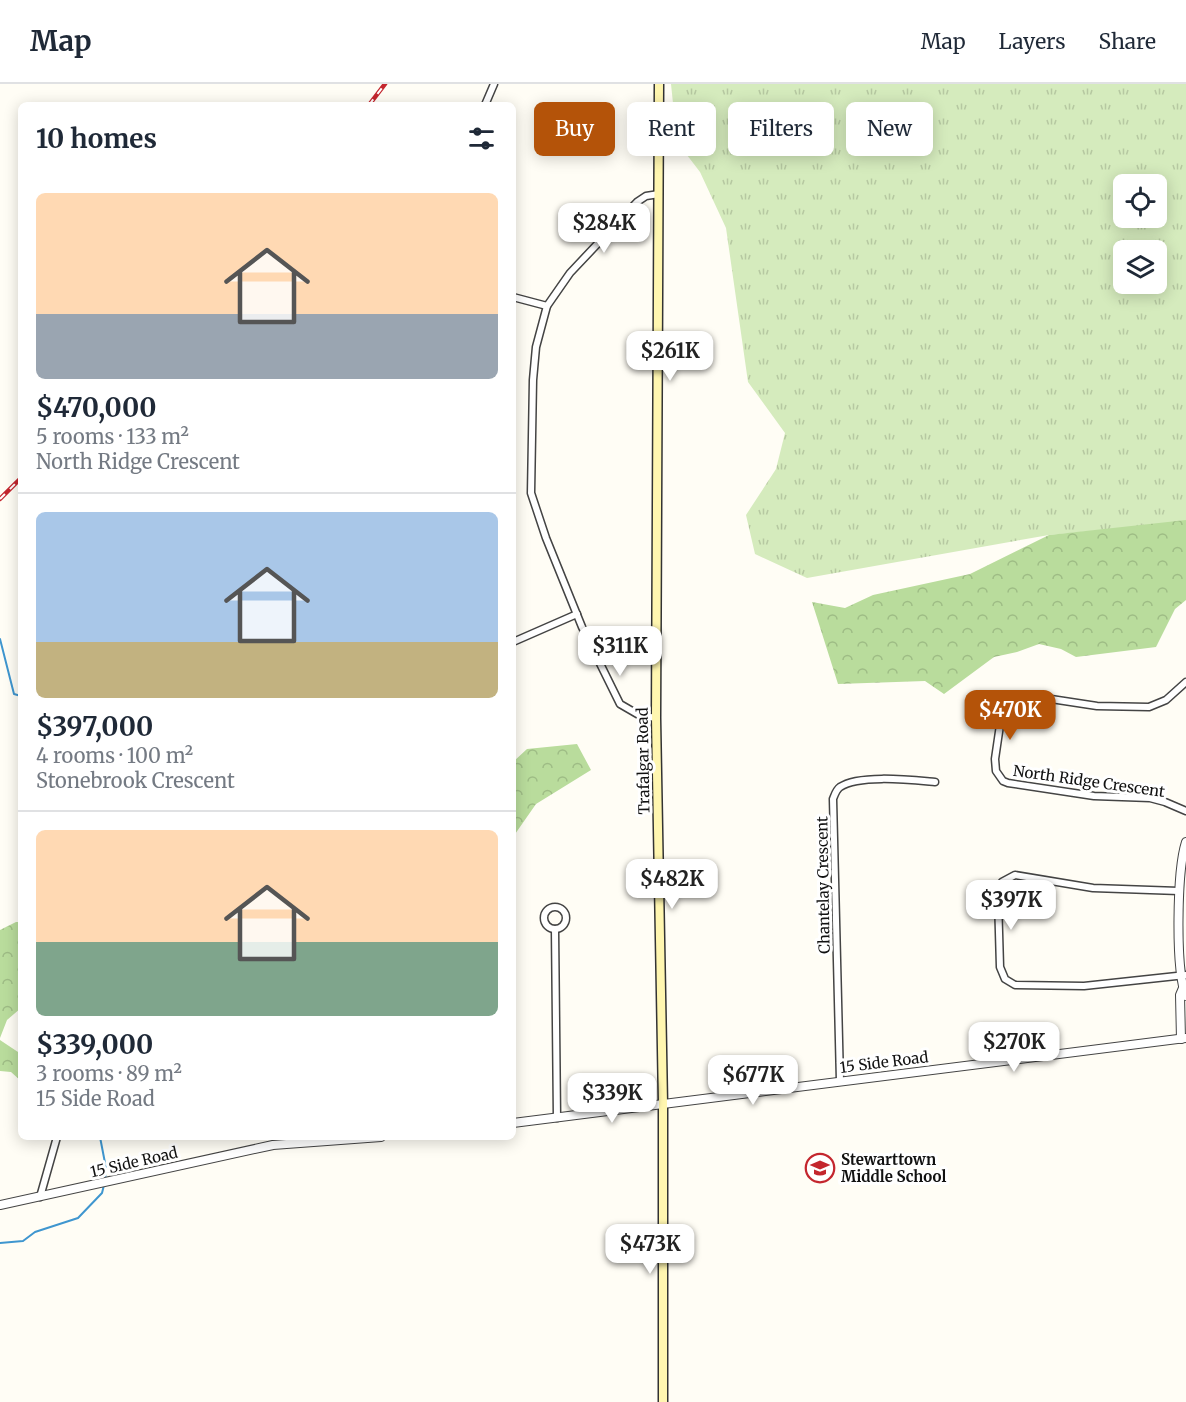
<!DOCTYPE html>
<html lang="en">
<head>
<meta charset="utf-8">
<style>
  :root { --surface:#fff; --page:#f6f6f7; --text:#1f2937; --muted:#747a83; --line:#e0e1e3; --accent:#b45309 }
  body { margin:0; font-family:Merriweather,serif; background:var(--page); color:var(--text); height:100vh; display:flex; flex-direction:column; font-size:22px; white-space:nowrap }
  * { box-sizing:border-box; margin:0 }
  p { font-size:20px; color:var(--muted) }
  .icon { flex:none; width:33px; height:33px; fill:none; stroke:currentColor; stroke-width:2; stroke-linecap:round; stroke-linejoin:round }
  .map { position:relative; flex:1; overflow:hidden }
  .details { position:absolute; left:18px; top:18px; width:498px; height:1038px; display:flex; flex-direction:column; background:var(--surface); border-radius:9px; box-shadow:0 3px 15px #0003 }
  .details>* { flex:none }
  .guide { position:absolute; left:534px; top:18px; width:561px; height:54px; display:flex; gap:12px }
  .fabs { position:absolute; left:1113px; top:90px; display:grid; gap:12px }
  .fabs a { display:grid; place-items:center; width:54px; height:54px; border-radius:9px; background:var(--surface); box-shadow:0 3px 15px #0003; font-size:30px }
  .price { position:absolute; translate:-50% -51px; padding:0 14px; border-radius:12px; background:#fff; color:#222; font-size:20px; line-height:39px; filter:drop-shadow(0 2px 3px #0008) }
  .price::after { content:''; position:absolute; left:50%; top:36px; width:18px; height:14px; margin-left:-9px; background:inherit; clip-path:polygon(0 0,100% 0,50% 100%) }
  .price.active { background:var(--accent); color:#fff }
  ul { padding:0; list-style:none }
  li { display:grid; align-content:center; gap:12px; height:318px; padding:0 18px }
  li+li { border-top:2px solid var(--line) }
  li span { display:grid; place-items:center; height:186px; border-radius:9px; color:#555 }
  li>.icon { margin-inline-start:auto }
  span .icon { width:108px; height:108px; fill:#fffc; stroke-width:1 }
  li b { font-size:26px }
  h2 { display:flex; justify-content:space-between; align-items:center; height:72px; padding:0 18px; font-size:26px }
  .tag { padding:0 21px; border-radius:9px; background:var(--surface); box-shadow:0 3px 15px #0003; font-size:21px; line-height:54px }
  .tag.active { background:var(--accent); color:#fff }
  header { display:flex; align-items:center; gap:36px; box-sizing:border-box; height:84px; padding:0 30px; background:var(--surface); border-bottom:2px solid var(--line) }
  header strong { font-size:28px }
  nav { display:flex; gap:33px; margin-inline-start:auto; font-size:21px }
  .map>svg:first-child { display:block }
</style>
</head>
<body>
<header>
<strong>Map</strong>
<nav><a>Map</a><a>Layers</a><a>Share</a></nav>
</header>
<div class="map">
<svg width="1186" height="1318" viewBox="0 0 1186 1318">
  <defs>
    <pattern id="grass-tufts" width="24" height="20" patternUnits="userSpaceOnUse" patternTransform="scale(1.5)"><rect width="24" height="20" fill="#d5ebbd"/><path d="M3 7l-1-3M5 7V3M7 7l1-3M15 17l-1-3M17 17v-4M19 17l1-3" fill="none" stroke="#b6c8a1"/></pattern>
    <pattern id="forest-crowns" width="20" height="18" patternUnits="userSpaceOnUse" patternTransform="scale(1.5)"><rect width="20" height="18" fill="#b9dc9c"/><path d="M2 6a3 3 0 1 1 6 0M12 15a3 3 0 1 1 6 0" fill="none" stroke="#9ebc85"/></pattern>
  </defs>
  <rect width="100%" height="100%" fill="#fffdf5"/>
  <path fill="url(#grass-tufts)" fill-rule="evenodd" d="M671 0H1186V438L1049 451 807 494 755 470 746 431 776 385 785 349 748 298 726 144 700 88 677 58ZM1124 100H1156V134H1124ZM1124 166H1156V200H1124Z"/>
  <g fill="url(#forest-crowns)">
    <polygon points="1186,436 1186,516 1175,525 1156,563 1076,573 1061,565 1039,560 1017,568 994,573 944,610 925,597 838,600 812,518 845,524 873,511 970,490 1049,451"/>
    <polygon points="577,660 591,686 536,720 513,753 513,678 527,665"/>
    <polygon points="16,838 21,838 21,924 7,936 0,954 0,846"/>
    <polygon points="0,956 21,970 21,997 11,988 0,987"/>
  </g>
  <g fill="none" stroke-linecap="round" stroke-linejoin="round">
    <g stroke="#3f96cf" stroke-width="2">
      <polyline points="0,555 14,610 21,612"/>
      <polyline points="513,613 515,613"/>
      <polyline points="100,1053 106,1084 105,1096"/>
      <polyline points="0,1159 23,1157 35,1148 78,1134 102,1109 104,1101"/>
    </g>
    <g stroke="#444" stroke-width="9">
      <g id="minor">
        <polyline points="485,21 494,0"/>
        <polyline points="513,213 547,222"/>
        <polyline points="513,558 577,530"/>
        <polyline points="1186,598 1166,616 1149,623 1097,622 1038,613 1019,616 1007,627 1000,641 995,675 996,687 1003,697 1008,699 1094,712 1150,714 1165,718 1186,727"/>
        <polyline points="656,634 639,631 620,620 582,543 546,454 531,409 533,296 536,263 547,222 570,189 637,118 646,112 659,110"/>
        <polyline points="1179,807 1093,804 1015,791 1002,798 998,814 1000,883 1005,895 1015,901 1084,902 1186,891"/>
        <circle cx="555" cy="834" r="11"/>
        <polyline points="555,845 557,1034"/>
        <path d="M840 997 833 715C835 710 836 706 840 703 859 690 912 696 935 698"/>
        <polyline points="40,1113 57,1053"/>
      </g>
    </g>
    <g stroke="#444" stroke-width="10">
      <g id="tertiary">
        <path d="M1186 758C1177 786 1175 885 1186 912"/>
        <polyline points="1181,955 1180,911 1183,904"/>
        <polyline points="513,1039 1186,954"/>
        <polyline points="0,1121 273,1061 381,1053"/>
      </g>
    </g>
    <g stroke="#333" stroke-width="11">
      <polyline id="secondary" points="659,0 656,634 663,1020 663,1318"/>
    </g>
    <use href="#minor" stroke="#fff" stroke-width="6"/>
    <use href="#tertiary" stroke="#fff" stroke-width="8"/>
    <use href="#secondary" stroke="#fff6b0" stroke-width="8"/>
    <g stroke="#c4262e" stroke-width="4.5">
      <g id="rail">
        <polyline points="369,21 385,0"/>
        <polyline points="0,415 21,394"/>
      </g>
    </g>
    <use href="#rail" stroke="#fff" stroke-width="2" stroke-dasharray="7" stroke-linecap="butt"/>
  </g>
  <defs>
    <g id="school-ring" transform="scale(1.5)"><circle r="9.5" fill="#fff" stroke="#c4262e" stroke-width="1.5"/><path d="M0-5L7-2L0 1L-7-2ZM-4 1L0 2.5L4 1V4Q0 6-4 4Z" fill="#c4262e"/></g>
  </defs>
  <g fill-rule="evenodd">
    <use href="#school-ring" x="820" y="1084"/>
  </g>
  <g text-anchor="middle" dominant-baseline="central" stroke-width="6" stroke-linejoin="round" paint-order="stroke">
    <g font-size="15" fill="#111" stroke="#fff">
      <text transform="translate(643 677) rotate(-91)">Trafalgar Road</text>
      <text transform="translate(1089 697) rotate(8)">North Ridge Crescent</text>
      <text transform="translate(823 801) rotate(-91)">Chantelay Crescent</text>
      <text transform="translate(884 978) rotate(-7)">15 Side Road</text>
      <text transform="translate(134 1078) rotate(-13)">15 Side Road</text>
    </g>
    <g font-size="15" font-weight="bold" fill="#111" stroke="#fff" text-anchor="start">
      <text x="841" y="1075">Stewarttown<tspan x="841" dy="17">Middle School</tspan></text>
    </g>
  </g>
</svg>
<div class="fabs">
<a><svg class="icon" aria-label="locate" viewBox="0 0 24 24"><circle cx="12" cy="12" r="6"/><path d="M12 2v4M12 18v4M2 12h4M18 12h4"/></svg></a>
<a><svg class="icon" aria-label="layers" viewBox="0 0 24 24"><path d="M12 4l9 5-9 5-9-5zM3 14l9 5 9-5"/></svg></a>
</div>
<b class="price" style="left:604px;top:170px">$284K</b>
<b class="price" style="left:670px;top:298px">$261K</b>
<b class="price" style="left:620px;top:593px">$311K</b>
<b class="price active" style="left:1010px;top:657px">$470K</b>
<b class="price" style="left:672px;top:826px">$482K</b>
<b class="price" style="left:1011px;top:847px">$397K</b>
<b class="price" style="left:1014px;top:989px">$270K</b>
<b class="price" style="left:753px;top:1022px">$677K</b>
<b class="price" style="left:612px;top:1040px">$339K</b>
<b class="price" style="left:650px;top:1191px">$473K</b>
<div class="guide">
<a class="tag active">Buy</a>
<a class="tag">Rent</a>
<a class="tag">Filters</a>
<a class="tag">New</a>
</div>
<section class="details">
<h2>10 homes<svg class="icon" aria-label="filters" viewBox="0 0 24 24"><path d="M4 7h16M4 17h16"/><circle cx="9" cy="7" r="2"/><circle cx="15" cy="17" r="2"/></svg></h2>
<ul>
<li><span style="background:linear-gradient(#ffd9b3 65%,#9aa5b1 0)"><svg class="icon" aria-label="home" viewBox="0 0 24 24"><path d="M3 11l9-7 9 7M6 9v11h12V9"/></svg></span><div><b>$470,000</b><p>5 rooms · 133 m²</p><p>North Ridge Crescent</p></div></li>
<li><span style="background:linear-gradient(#a9c7e8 70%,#c2b280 0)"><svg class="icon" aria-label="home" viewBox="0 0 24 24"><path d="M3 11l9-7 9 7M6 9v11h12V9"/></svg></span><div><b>$397,000</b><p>4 rooms · 100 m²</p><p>Stonebrook Crescent</p></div></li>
<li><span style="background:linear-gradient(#ffd9b3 60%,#7fa58c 0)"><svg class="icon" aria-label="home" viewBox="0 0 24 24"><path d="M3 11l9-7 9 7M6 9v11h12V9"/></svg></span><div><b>$339,000</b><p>3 rooms · 89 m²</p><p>15 Side Road</p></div></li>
</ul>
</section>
</div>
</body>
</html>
